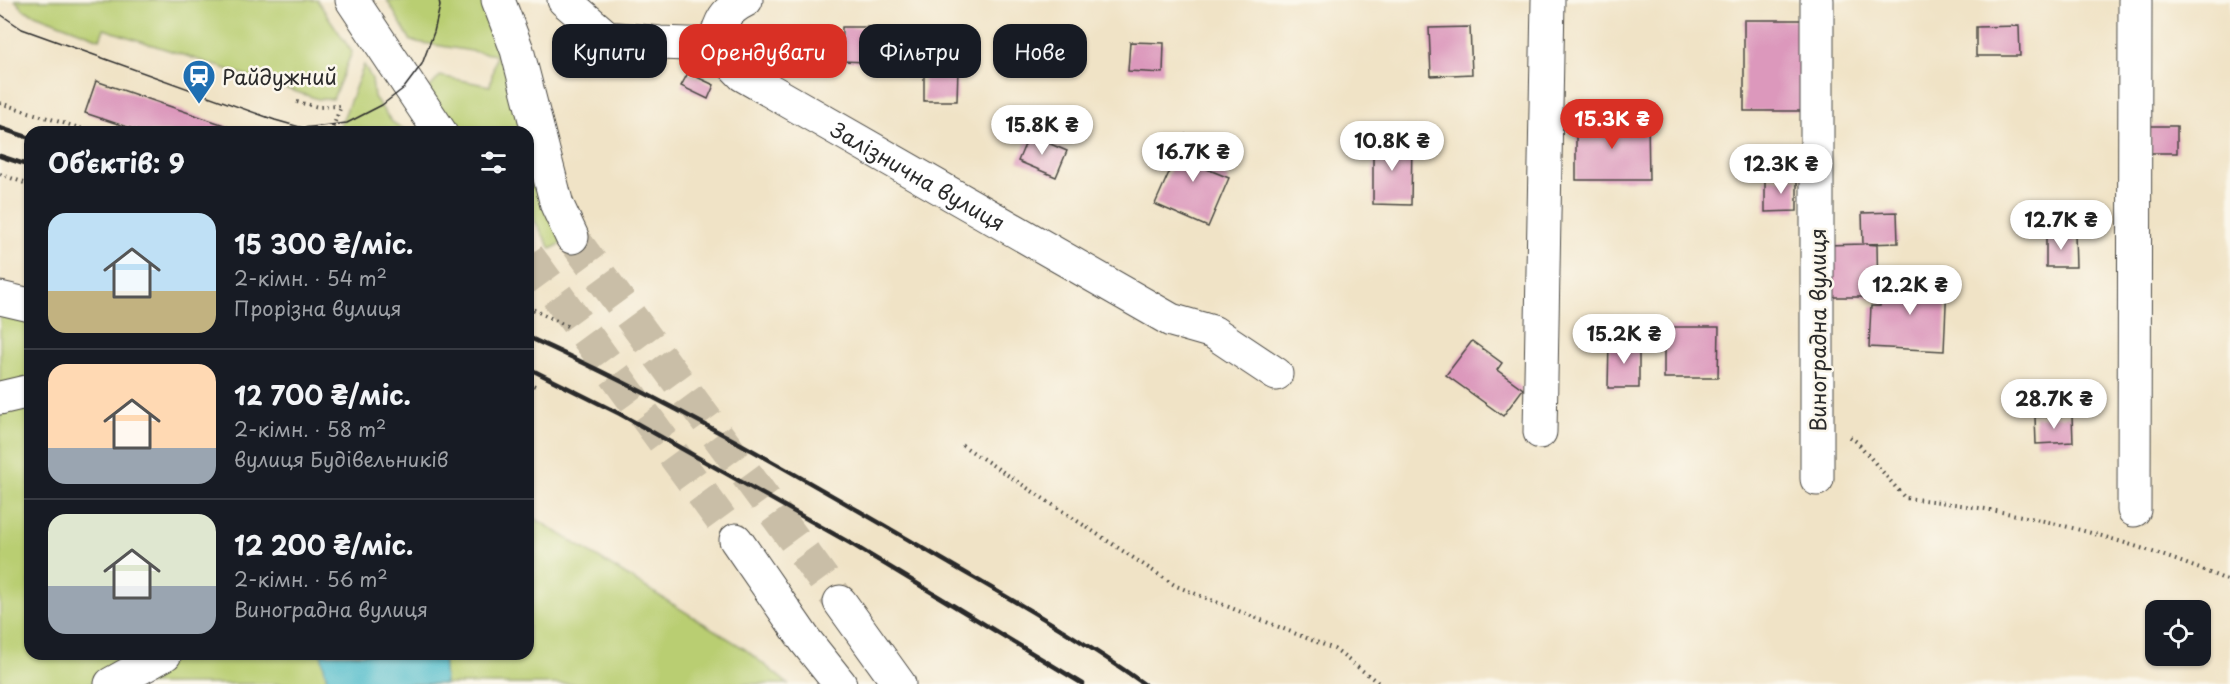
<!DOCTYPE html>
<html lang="uk">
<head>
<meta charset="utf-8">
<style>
  :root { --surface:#171b24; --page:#20242c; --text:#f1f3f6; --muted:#9ea1a6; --line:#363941; --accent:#d93025 }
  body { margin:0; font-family:"Playpen Sans",sans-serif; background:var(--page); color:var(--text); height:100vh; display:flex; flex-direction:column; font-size:22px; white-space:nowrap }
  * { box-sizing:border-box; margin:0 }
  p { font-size:20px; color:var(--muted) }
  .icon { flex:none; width:33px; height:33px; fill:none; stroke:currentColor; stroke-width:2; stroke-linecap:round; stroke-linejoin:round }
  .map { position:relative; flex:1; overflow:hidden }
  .sheet { position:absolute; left:24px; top:126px; width:510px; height:534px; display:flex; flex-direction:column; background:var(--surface); border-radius:18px; box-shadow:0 2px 4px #0004 }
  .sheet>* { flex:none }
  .hud { position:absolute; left:552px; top:24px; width:570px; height:54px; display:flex; gap:12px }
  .tools { position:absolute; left:2145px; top:600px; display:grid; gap:12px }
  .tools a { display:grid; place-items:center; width:66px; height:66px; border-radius:12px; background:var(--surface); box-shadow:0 2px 4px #0004; font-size:30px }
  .price { position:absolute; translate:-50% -51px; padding:0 14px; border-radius:21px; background:#fff; color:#222; font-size:20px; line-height:39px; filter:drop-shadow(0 2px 3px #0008) }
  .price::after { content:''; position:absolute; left:50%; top:36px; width:18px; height:14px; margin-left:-9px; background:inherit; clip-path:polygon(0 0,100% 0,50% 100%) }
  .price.active { background:var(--accent); color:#fff }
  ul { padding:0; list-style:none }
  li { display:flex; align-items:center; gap:18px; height:150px; padding:0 24px }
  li+li { border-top:2px solid var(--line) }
  li span { display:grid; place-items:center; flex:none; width:168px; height:120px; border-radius:18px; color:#555 }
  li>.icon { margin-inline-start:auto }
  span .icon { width:72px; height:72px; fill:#fffc; stroke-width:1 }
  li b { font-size:26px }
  h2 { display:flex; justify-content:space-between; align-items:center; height:72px; padding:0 24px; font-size:26px }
  .tag { padding:0 21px; border-radius:18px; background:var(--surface); box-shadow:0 2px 4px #0004; font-size:21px; line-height:54px }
  .tag.active { background:var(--accent); color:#fff }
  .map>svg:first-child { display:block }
</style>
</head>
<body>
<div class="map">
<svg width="2230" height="684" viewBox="0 0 2230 684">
  <rect width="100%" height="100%" fill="#fbf7ec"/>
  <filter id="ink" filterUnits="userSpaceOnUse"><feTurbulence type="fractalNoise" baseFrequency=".0167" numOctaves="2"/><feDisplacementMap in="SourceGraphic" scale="12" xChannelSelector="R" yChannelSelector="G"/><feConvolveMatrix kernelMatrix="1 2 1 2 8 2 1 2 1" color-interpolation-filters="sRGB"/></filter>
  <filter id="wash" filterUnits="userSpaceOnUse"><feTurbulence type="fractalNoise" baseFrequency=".008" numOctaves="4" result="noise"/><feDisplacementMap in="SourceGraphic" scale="24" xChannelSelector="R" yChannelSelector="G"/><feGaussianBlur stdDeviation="1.35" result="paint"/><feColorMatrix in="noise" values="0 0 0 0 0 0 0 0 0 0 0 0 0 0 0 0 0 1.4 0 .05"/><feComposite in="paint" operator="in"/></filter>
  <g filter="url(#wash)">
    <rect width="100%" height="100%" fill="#f0e3c6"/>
    <g fill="#b9ce72" stroke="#727c4e" stroke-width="1.5">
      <polygon points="15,0 317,0 352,52 333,99 318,99 104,29 100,39 24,10"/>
      <polygon points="387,0 487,0 527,132 452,132 427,91 440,76 490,86 496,55 411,41"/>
      <polygon points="364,65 372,79 374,97 392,122 408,132 338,132"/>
      <polygon points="528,135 564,242 551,249 528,209"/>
      <polygon points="0,296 30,308 30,654 528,654 528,514 745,649 788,684 0,684"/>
    </g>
    <polygon fill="#50bccb" stroke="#3e747b" stroke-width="1.5" points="321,654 443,654 445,684 328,684"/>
    <g id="blocks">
      <g fill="#dc98bc">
        <rect x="1744" y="20" width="58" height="91"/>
        <polygon points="2019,26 2020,56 1976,56 1976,27"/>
        <polygon points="842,27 869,27 868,62 841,61"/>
        <polygon points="1470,27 1472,74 1431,76 1429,28"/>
        <polygon points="1130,42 1164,43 1163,73 1128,71"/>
        <polygon points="924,68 958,68 957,101 924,101"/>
        <polygon points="688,73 714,85 708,99 681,86"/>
        <polygon points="96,81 227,126 225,132 142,132 85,113"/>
        <polygon points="1576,119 1648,119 1649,180 1576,180"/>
        <polygon points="2149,126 2177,126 2177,153 2150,153"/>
        <polygon points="1186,134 1217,147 1207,169 1229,178 1208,227 1155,204"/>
        <polygon points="1029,135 1067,151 1056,177 1018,161"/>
        <polygon points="1373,139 1412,140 1411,205 1373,204"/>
        <polygon points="1797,178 1797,211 1765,212 1765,179"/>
        <polygon points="1897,212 1898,243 1865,244 1877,245 1878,297 1826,297 1826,245 1863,244 1862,213"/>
        <polygon points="2046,234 2075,234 2076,267 2046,267"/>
        <polygon points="1881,279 1947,282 1944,351 1869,347 1871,306 1880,306"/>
        <polygon points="1664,327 1719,327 1718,378 1664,378"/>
        <polygon points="1472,341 1502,363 1497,370 1523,389 1503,416 1446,375"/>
        <polygon points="1609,341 1639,341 1639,388 1608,388"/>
        <polygon points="2072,416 2073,442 2036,444 2035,417"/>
      </g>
    </g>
  </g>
  <g filter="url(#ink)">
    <use href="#blocks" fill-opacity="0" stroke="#494742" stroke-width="1.5"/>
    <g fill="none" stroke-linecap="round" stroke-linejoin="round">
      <g stroke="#c9bea7" stroke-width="33" stroke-dasharray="33 16" stroke-linecap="butt">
        <polyline points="572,237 840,602"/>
        <polyline points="528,256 736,540"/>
      </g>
      <g stroke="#494742" stroke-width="35">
        <g id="minor">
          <polyline points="564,0 608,38 660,43 714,45"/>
          <polyline points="1817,0 1817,479"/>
          <path id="s1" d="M714 45 743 75 1171 320 1213 332 1276 374"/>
          <path d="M714 45C720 22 724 11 746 0"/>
          <polyline points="0,298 30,305"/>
          <polyline points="0,398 30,391"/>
          <polyline points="1540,432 1548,0"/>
          <polyline points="2134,510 2135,0"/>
          <polyline points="111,684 165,654"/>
        </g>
      </g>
      <g stroke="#494742" stroke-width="35">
        <g id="major">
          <polyline points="352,0 440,132"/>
          <polyline points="498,0 517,50 557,205 572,237"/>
          <polyline points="736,540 805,640 840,684"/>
          <polyline points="840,602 899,684"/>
        </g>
      </g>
      <g stroke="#494742" stroke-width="4" stroke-dasharray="1.5 4.5" stroke-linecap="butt">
        <polyline points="297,102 318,107 341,106 331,132"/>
        <polyline points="0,103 92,132"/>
        <polyline points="0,174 30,185"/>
        <polyline points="528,307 567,326"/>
        <polyline points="528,383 537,387"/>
        <path d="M1850 437 1857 442 1905 498C2015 509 2124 537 2227 580L2230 585"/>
        <polyline points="962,445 1176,586 1334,649 1380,684"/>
      </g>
      <use href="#minor" stroke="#fff" stroke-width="33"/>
      <use href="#major" stroke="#fff" stroke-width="33"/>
      <polyline stroke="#2b2b2b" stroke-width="1.5" points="0,14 22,29 275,120 303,128 347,123 382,105 404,88 422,64 434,32 440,6 439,0"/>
      <g stroke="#2b2b2b" stroke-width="4.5">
        <polyline points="0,128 30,138"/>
        <polyline points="0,156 30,166"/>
        <path d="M528 337C666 399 798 475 928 551 1001 594 1076 635 1144 684"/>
        <polyline points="528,368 620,414 850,543 1083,684"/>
      </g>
    </g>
  </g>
  <defs>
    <g id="station-pin" transform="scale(1.725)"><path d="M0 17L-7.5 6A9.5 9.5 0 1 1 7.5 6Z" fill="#1f6fb2" stroke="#fbf7ec"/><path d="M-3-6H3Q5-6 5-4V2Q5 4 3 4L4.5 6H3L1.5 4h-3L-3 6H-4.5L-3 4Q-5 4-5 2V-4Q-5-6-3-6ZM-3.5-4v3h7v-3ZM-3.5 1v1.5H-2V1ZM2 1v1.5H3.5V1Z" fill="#fff"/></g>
  </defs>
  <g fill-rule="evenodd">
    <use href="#station-pin" x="199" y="76"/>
  </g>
  <g text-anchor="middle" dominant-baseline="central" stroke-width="5" stroke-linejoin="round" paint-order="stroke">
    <g font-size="21" fill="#2b2b2b" stroke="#fbf7ec" text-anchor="start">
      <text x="222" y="76">Райдужний</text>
    </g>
    <g font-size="21" fill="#2b2b2b" stroke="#fbf7ec">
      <text stroke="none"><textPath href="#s1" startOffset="244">Залізнична вулиця</textPath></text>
      <text transform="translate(1817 330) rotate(-90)">Виноградна вулиця</text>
    </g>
  </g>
</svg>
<div class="tools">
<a><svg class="icon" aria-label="locate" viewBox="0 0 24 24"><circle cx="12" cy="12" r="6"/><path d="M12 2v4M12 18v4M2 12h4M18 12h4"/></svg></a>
</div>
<b class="price active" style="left:1612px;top:150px">15.3K ₴</b>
<b class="price" style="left:1042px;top:156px">15.8K ₴</b>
<b class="price" style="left:1392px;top:172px">10.8K ₴</b>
<b class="price" style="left:1193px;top:183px">16.7K ₴</b>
<b class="price" style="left:1781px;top:195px">12.3K ₴</b>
<b class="price" style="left:2061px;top:251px">12.7K ₴</b>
<b class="price" style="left:1910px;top:316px">12.2K ₴</b>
<b class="price" style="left:1624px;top:365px">15.2K ₴</b>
<b class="price" style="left:2054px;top:430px">28.7K ₴</b>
<div class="hud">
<a class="tag">Купити</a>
<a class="tag active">Орендувати</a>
<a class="tag">Фільтри</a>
<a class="tag">Нове</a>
</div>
<section class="sheet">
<h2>Об’єктів: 9<svg class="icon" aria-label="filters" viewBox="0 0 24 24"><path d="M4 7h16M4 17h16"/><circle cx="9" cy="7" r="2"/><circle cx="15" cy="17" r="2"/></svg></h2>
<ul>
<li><span style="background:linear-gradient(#bfe0f5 65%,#c2b280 0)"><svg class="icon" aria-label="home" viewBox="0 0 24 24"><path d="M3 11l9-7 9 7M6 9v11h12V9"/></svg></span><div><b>15 300 ₴/міс.</b><p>2-кімн. · 54 m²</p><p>Прорізна вулиця</p></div></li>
<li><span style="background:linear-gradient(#ffd9b3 70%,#9aa5b1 0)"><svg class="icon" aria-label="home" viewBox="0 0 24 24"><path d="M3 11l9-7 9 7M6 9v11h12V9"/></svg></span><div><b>12 700 ₴/міс.</b><p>2-кімн. · 58 m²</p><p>вулиця Будівельників</p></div></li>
<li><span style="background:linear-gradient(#dfe7d0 60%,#9aa5b1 0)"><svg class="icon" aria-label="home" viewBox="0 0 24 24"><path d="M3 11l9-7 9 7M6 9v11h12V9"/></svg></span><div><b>12 200 ₴/міс.</b><p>2-кімн. · 56 m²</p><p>Виноградна вулиця</p></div></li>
</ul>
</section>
</div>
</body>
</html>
